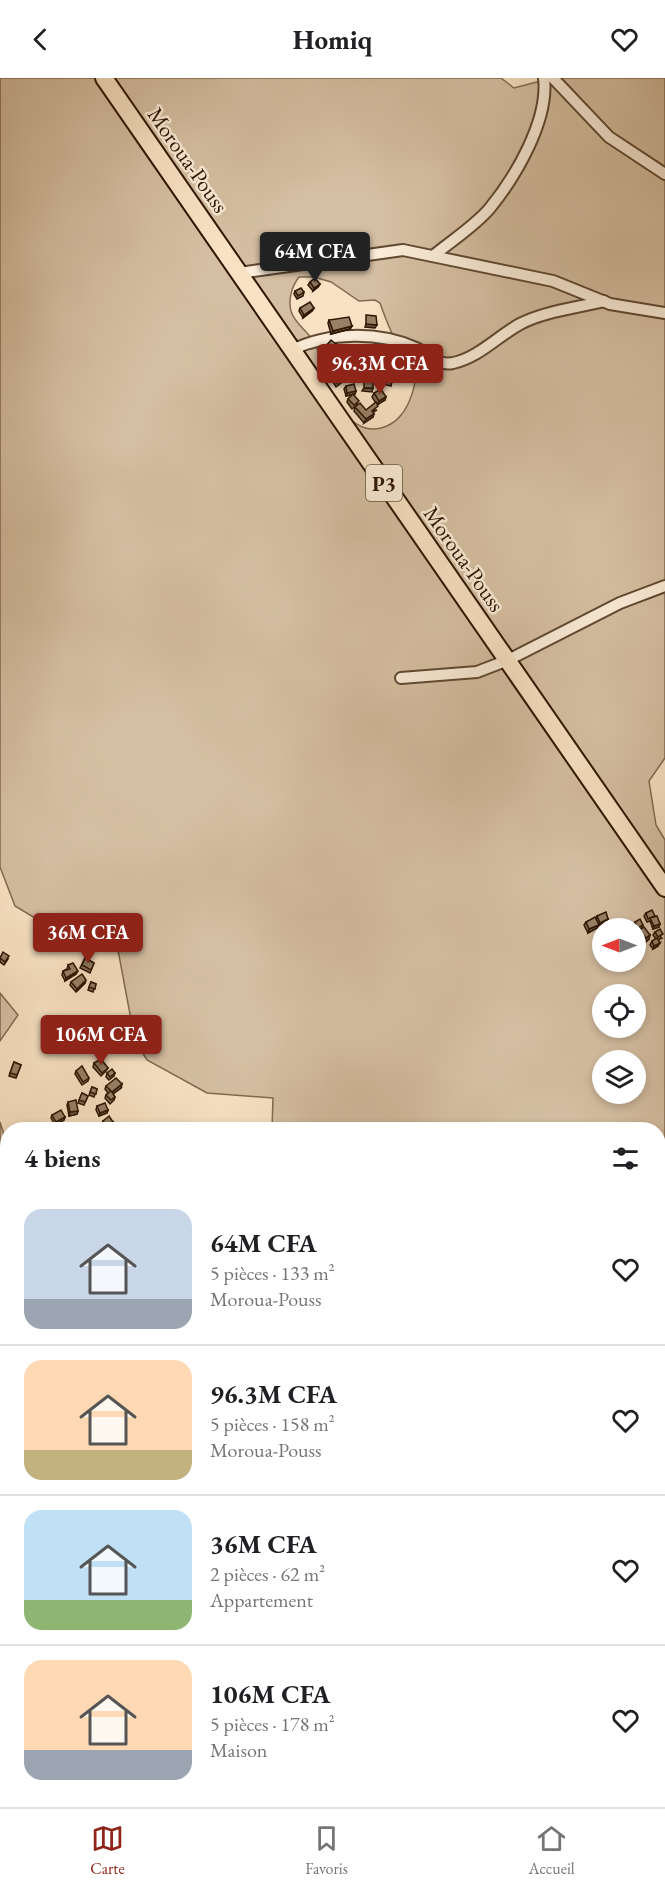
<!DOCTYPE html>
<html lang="fr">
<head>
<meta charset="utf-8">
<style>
  :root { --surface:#fff; --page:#f2f2f2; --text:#202124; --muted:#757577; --line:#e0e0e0; --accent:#8f2418 }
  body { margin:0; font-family:"EB Garamond",serif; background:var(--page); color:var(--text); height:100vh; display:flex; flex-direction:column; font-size:22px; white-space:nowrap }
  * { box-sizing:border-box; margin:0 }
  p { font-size:20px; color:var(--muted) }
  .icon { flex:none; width:33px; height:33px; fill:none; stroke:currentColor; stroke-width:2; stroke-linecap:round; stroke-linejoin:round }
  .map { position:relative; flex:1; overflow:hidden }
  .drawer { position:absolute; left:0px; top:1044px; width:666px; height:686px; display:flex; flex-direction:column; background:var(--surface); border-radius:24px 24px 0 0; box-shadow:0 3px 9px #0003 }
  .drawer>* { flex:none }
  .needle { width:39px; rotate:270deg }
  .buttons { position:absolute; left:592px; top:840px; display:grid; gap:12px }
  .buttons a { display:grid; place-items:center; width:54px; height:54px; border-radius:50%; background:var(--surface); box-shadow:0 3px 9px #0003; font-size:30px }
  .price { position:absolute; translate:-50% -51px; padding:0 14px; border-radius:6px; background:var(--accent); color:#fff; font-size:20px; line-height:39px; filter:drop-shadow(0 2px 3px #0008) }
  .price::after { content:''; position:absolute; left:50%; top:36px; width:18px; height:14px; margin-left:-9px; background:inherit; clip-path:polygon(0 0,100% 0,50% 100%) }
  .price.current { background:#222; color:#fff }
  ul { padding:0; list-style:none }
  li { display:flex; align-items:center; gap:18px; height:150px; padding:0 24px }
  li+li { border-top:2px solid var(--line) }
  li span { display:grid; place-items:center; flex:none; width:168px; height:120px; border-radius:18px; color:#555 }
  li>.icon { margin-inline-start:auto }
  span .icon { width:72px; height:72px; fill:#fffc; stroke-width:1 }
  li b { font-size:26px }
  h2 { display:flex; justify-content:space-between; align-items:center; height:72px; padding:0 24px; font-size:26px }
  header { display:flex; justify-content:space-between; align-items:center; height:78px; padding:0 24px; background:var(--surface); font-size:27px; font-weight:700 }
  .dock { display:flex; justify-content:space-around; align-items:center; height:84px; border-top:2px solid var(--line); background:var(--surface); font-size:16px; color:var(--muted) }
  .dock a { display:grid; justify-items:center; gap:3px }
  .dock .current { color:var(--accent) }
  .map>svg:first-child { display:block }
</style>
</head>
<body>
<header><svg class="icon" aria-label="back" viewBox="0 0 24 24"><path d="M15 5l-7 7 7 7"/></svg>Homiq<svg class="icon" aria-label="heart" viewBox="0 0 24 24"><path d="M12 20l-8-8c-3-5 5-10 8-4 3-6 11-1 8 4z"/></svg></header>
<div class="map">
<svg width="665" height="1729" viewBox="0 0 665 1729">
  <rect width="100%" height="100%" fill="#f8e2c3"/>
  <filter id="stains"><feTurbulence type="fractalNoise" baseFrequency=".00333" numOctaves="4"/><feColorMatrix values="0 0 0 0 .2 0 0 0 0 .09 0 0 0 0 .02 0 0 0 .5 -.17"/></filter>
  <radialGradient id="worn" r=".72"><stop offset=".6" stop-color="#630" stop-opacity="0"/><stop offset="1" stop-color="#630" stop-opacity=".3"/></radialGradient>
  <g fill="#d5bfa2" stroke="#816a51" stroke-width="1.5" fill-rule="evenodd">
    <path d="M0 0H501L514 10 552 0H665V680L649 703 656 747 665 762V1729H332L319 1722H658V1052L272 1051 273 1020 207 1015 147 982 135 963 118 872 73 863 15 828 0 789ZM299 199H314L331 204 359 223 375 222 380 225C384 236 388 248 394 259 400 270 414 280 415 294 417 306 409 328 401 337 395 345 384 351 373 351 351 351 331 322 325 302 321 291 321 277 315 266 309 253 295 247 291 233 288 221 292 208 299 199ZM603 850H636V884H603ZM603 916H636V950H603ZM603 982H636V1016H603Z"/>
    <polygon points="0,915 18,937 0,963"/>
    <polygon points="0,1044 8,1070 7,1617 0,1616"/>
  </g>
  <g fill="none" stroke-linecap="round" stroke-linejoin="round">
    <g stroke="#604831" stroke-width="14">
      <g id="minor">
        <polyline points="553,0 609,59 665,96"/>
        <path d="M433 178C451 163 475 148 490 130 516 98 549 42 544 0"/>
        <polyline points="239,195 403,172 553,203 610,226 665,235"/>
        <path d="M292 272C329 254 378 253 416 270 429 276 436 288 453 285 478 280 498 258 520 246 545 233 577 230 604 223"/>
        <polyline points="401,600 477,594 508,582 620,525 665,508"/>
        <polyline points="0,1092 8,1098"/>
        <polyline points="658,1505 665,1510"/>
        <polyline points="658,1560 665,1560"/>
      </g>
    </g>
    <g stroke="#2d1500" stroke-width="20">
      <polyline id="primary" points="104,0 665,810"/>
    </g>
    <polyline stroke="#2d1500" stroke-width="2" stroke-dasharray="1.5 3" stroke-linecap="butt" points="658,1164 665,1160"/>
    <use href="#minor" stroke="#faecd8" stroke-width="10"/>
    <use href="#primary" stroke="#f8e2c3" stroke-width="16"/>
  </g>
  <g fill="#826e57" stroke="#2d1500" stroke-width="1.5">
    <polygon points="310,204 320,206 318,209 313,213 308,207"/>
    <polygon points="295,213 304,214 303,218 297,221 294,216"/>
    <polygon points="300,230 314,230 312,233 303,240 299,233"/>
    <polygon points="329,242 352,248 350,251 331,256 328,245"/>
    <polygon points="336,266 331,274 326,270 327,267"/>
    <polygon points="354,269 360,277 359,280 353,279 352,284 345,283 345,277 346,274 352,275"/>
    <polygon points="384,278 393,284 389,293 385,291 382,298 376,295"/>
    <polygon points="331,279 341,283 334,288 330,282"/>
    <polygon points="394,285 402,287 398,297 394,295 391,308 382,306 386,293 391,294"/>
    <polygon points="334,301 341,305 336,309 333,304"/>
    <polygon points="346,308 356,313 355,316 353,317 358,326 352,331 347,324 348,321 353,317 346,318 344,311"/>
    <polygon points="374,315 385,322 377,327 372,319"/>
    <polygon points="355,329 366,332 377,332 373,334 373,339 364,345 354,333"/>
    <polygon points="646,835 655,838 654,839 659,849 653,851 650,843 647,844 644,838"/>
    <polygon points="597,838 608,841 607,844 598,848 597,850 588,855 584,847 586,844 596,841"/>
    <polygon points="635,844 643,847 642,850 637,853 633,847"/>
    <polygon points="640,852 649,861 640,869 637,864 638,861 641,858 639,855"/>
    <polygon points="655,854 662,860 658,862 658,868 653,871 650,867 652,863 656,861 653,857"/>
    <polygon points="0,879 8,881 4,887 0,884"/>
    <polygon points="85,880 94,885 90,895 80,890"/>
    <polygon points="68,887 76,896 65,903 62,897 63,893 67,891"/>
    <polygon points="71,904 85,905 76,914 70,907"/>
    <polygon points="91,904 96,906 93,914 88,912"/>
    <polygon points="14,984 21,987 16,1000 9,998"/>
    <polygon points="94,985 108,990 106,993 101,998 93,989"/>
    <polygon points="76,993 89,1000 88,1003 82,1007 75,996"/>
    <polygon points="107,995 115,995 114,998 109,1002 106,999"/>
    <polygon points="106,1008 121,1010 113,1016 115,1019 114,1022 110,1026 105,1020 106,1017 108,1015 105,1011"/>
    <polygon points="92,1009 97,1011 94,1019 89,1017"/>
    <polygon points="82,1015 88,1018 84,1027 78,1025"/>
    <polygon points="68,1024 78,1033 77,1036 69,1038 67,1027"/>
    <polygon points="97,1028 108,1032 107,1035 99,1038 96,1032"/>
    <polygon points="52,1037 65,1039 64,1042 55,1047 51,1040"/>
    <polygon points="103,1043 112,1047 105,1051 102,1046"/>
  </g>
  <g fill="#6a5a47" stroke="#2d1500" stroke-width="1.5">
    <polygon points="320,206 318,209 313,213 314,210"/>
    <polygon points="314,230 312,233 303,240 304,237"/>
    <polygon points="366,246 377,247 375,250 365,249"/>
    <polygon points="352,248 350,251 331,256 333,253"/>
    <polygon points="342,280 341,283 334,288 336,285"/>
    <polygon points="347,280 353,280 352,284 345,283"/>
    <polygon points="362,287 361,291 352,291 353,288"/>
    <polygon points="364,310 373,310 372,314 362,313"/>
    <polygon points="356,313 355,316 346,318 347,315"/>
    <polygon points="386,319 385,322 377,327 379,323"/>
    <polygon points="374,336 373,339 364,345 366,341"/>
    <polygon points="608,841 607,844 598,848 600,845"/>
    <polygon points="660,846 659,849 653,851 654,848"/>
    <polygon points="599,847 597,850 588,855 589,851"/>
    <polygon points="650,857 649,861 640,869 641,866 645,863 646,860"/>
    <polygon points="660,865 658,868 653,871 654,868"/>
    <polygon points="78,893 76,896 65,903 66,900"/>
    <polygon points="86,902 85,905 76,914 77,911"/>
    <polygon points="122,1006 121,1010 110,1018 112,1014"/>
    <polygon points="108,1032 107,1035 99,1038 100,1035"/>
    <polygon points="78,1033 77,1036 69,1038 70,1034"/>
    <polygon points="65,1039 64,1042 55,1047 56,1044"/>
    <polygon points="113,1044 112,1047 105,1051 106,1048"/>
  </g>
  <g fill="#978065" stroke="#2d1500" stroke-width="1.5">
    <polygon points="315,200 320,206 314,210 310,204"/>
    <polygon points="301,210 304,214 298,218 295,213"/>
    <polygon points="310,224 314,230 304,237 300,230"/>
    <polygon points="366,237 376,238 377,247 366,246"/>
    <polygon points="349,239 352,248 333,253 329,242"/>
    <polygon points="331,262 336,266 332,271 327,267"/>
    <polygon points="354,269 362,271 360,277 352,276"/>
    <polygon points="338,274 342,280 336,285 331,279"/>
    <polygon points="346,274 352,274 353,280 347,280"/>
    <polygon points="384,278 393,284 390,290 386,288 383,295 377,292"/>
    <polygon points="362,280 362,287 353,288 353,281"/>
    <polygon points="394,285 402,287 400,293 392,291"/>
    <polygon points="386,293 394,295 392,304 384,303"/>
    <polygon points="339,297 342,302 337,305 334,301"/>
    <polygon points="364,302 373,303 373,310 364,310"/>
    <polygon points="354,306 356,313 347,315 346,308"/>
    <polygon points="381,311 386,319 379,323 374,315"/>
    <polygon points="353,316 359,323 354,327 348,321"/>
    <polygon points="376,324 378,328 372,333 374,336 366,341 355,329 360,325 366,332"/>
    <polygon points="652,832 655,838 648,841 646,835"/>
    <polygon points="606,834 608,841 600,845 597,838"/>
    <polygon points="657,838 660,846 654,848 650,840"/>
    <polygon points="595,839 599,847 589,851 586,844"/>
    <polygon points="640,841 643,847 638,850 635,844"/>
    <polygon points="644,849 650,857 646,860 640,852"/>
    <polygon points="660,851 663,856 658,859 655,854"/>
    <polygon points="642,857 646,862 641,866 638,861"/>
    <polygon points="657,860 660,865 654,868 652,863"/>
    <polygon points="3,874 9,878 5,884 0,880"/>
    <polygon points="85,880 94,885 91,892 82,887"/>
    <polygon points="73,885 78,893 66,900 63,893 70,891 68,887"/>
    <polygon points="82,896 86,902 77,911 71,904"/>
    <polygon points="91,904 96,906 95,911 89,909"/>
    <polygon points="101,981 108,990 102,995 94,985"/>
    <polygon points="14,984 21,987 17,997 10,995"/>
    <polygon points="82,988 89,1000 83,1004 76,993"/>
    <polygon points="112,991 115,995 110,999 107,995"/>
    <polygon points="116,1000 122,1006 112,1014 115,1019 111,1022 106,1017 111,1013 106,1008"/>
    <polygon points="92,1009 97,1011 96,1016 90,1014"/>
    <polygon points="82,1015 88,1018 85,1024 79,1022"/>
    <polygon points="76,1022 78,1033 70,1034 68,1024"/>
    <polygon points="105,1025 108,1032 100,1035 97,1028"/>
    <polygon points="61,1032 65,1039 56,1044 52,1037"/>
    <polygon points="109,1038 113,1044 106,1048 103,1043"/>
  </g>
  <g text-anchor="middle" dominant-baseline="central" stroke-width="5" stroke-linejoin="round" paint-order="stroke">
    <rect fill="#faecd8" stroke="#6a5641" stroke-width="1.5" x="366" y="387" width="36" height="36" rx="4.5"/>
    <g font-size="21" font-weight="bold" fill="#2d1500">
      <text x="384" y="405">P3</text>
    </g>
    <g font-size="22" fill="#2d1500" stroke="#faecd8">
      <text transform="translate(188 82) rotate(55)">Moroua-Pouss</text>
      <text transform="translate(464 481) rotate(55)">Moroua-Pouss</text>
    </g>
  </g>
  <rect width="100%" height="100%" filter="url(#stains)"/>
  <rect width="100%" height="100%" fill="url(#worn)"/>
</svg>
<div class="buttons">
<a><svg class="needle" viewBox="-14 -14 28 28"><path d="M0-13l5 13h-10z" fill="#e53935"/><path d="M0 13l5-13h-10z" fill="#757577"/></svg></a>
<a><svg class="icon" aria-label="locate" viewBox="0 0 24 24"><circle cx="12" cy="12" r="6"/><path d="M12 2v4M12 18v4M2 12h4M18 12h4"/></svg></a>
<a><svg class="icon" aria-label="layers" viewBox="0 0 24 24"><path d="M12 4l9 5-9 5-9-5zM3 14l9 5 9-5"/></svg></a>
</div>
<b class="price current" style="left:315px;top:205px">64M CFA</b>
<b class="price" style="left:380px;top:317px">96.3M CFA</b>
<b class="price" style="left:88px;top:886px">36M CFA</b>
<b class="price" style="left:101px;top:988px">106M CFA</b>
<section class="drawer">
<h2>4 biens<svg class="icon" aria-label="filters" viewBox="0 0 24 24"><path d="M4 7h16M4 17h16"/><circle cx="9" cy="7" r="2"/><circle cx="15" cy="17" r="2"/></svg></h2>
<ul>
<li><span style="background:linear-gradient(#c9d6e8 75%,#9aa5b1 0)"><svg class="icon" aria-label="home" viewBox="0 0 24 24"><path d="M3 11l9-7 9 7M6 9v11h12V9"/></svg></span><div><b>64M CFA</b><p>5 pièces · 133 m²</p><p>Moroua-Pouss</p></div><svg class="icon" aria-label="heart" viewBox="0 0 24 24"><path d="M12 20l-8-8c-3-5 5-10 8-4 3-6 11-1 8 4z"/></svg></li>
<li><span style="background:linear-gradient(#ffd9b3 75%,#c2b280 0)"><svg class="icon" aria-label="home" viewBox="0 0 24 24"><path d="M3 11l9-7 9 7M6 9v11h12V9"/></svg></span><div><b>96.3M CFA</b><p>5 pièces · 158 m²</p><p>Moroua-Pouss</p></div><svg class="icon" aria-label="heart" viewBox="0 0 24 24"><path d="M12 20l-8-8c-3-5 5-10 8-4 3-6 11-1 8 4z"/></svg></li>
<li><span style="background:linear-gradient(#bfe0f5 75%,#8fb573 0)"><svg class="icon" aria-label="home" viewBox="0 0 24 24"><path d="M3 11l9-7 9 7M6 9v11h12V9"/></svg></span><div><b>36M CFA</b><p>2 pièces · 62 m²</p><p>Appartement</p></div><svg class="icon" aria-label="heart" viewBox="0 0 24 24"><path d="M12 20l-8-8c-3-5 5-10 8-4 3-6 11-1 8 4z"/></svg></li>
<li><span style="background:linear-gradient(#ffd9b3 75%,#9aa5b1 0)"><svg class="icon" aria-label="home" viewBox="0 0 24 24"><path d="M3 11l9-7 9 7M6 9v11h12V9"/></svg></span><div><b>106M CFA</b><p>5 pièces · 178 m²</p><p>Maison</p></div><svg class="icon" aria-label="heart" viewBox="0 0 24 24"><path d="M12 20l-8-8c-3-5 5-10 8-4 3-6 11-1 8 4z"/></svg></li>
</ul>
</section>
</div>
<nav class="dock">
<a class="current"><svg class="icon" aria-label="map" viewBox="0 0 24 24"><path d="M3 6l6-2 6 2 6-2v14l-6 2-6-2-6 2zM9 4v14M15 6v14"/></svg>Carte</a>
<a><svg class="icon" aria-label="saved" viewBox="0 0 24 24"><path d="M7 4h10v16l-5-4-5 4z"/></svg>Favoris</a>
<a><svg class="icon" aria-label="home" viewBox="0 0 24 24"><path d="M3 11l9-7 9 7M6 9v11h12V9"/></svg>Accueil</a>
</nav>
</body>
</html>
